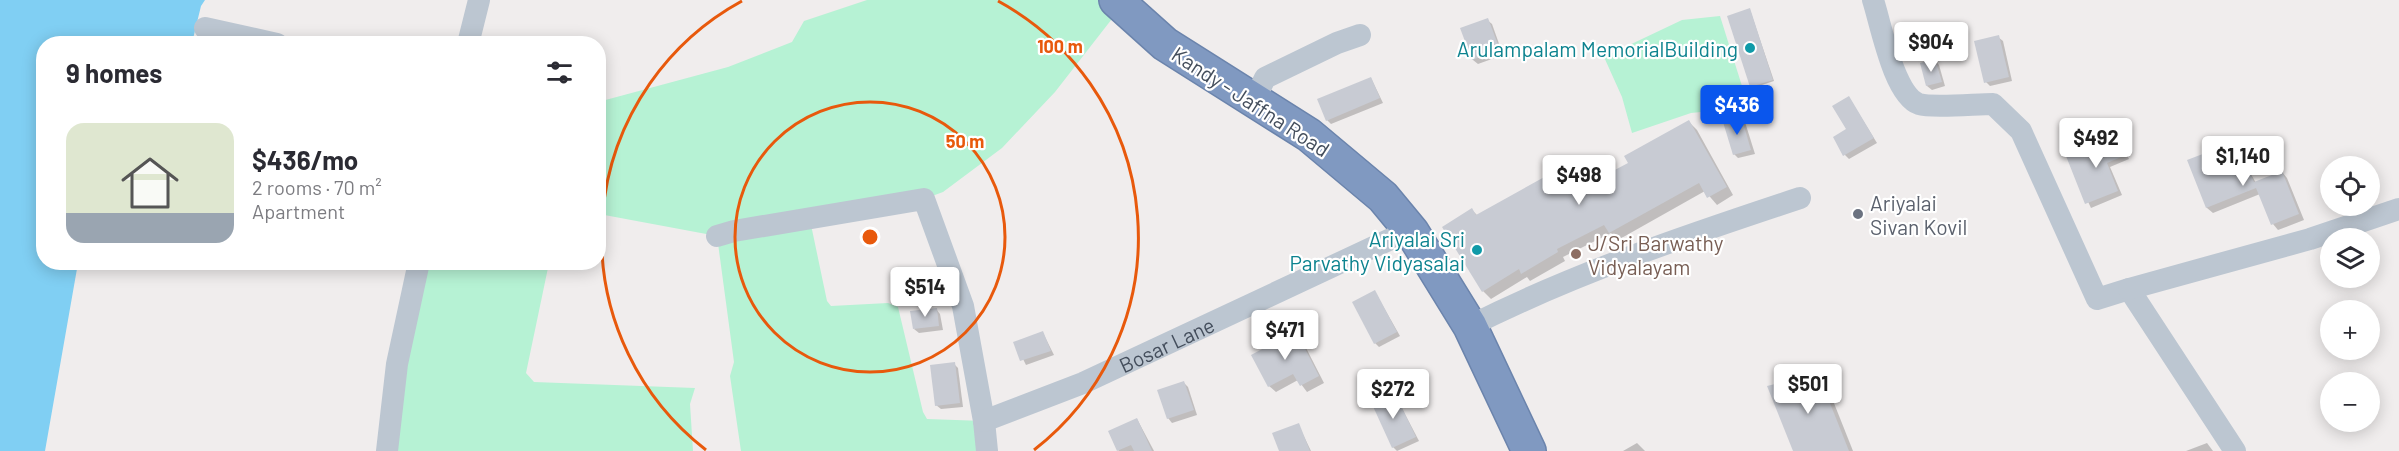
<!DOCTYPE html>
<html lang="en">
<head>
<meta charset="utf-8">
<style>
  :root { --surface:#fff; --page:#f7f7f7; --text:#2b2b33; --muted:#7c7c81; --accent:#0a56ed }
  body { margin:0; font-family:Barlow,sans-serif; background:var(--page); color:var(--text); height:100vh; display:flex; flex-direction:column; font-size:22px; white-space:nowrap }
  * { box-sizing:border-box; margin:0 }
  p { font-size:20px; color:var(--muted) }
  .icon { flex:none; width:33px; height:33px; fill:none; stroke:currentColor; stroke-width:2; stroke-linecap:round; stroke-linejoin:round }
  .map { position:relative; flex:1; overflow:hidden }
  .details { position:absolute; left:36px; top:36px; width:570px; height:234px; display:flex; flex-direction:column; background:var(--surface); border-radius:24px; box-shadow:0 3px 15px #0003 }
  .details>* { flex:none }
  .tools { position:absolute; left:2320px; top:156px; display:grid; gap:12px }
  .tools a { display:grid; place-items:center; width:60px; height:60px; border-radius:50%; background:var(--surface); box-shadow:0 3px 15px #0003; font-size:30px }
  .price { position:absolute; translate:-50% -51px; padding:0 14px; border-radius:6px; background:#fff; color:#222; font-size:20px; line-height:39px; filter:drop-shadow(0 2px 3px #0008) }
  .price::after { content:''; position:absolute; left:50%; top:36px; width:18px; height:14px; margin-left:-9px; background:inherit; clip-path:polygon(0 0,100% 0,50% 100%) }
  .price.current { background:var(--accent); color:#fff }
  ul { padding:0; list-style:none }
  li { display:flex; align-items:center; gap:18px; height:150px; padding:0 30px }
  li span { display:grid; place-items:center; flex:none; width:168px; height:120px; border-radius:18px; color:#555 }
  li>.icon { margin-inline-start:auto }
  span .icon { width:72px; height:72px; fill:#fffc; stroke-width:1 }
  li b { font-size:26px }
  h2 { display:flex; justify-content:space-between; align-items:center; height:72px; padding:0 30px; font-size:26px }
  .map>svg:first-child { display:block }
</style>
</head>
<body>
<div class="map">
<svg width="2399" height="451" viewBox="0 0 2399 451">
  <rect width="100%" height="100%" fill="#f0eded"/>
  <g fill="#b6f2d4">
    <polygon points="867,0 1116,0 1122,6 1055,92 1002,148 943,192 924,199 810,220 827,301 831,306 888,303 898,307 923,412 927,419 984,421 987,451 741,451 730,376 734,362 717,236 599,214 598,102 728,67 792,42 804,21"/>
    <polygon points="1720,16 1747,102 1741,111 1708,124 1701,112 1691,113 1632,133 1622,97 1604,57 1682,20"/>
    <polygon points="419,263 549,263 526,373 534,382 695,388 690,404 693,451 387,451"/>
  </g>
  <polygon fill="#80cff3" points="0,0 205,0 201,6 192,43 44,44 44,262 78,263 45,451 0,451"/>
  <g fill="#0003">
    <polygon points="1750,10 1774,81 1753,88 1751,86"/>
    <polygon points="1487,20 1492,24 1503,55 1478,64 1473,60 1462,29"/>
    <polygon points="1998,37 2003,41 2012,81 1990,86 1986,82"/>
    <polygon points="1935,60 1939,65 1945,86 1932,90 1927,86"/>
    <polygon points="1371,78 1383,103 1331,124 1327,120"/>
    <polygon points="1849,98 1877,143 1849,159 1845,155"/>
    <polygon points="1740,118 1745,122 1755,154 1738,158 1734,154"/>
    <polygon points="1689,122 1697,130 1733,195 1717,205 1705,191 1618,240 1611,233 1563,257 1565,261 1530,281 1527,277 1491,299 1483,291 1472,210 1478,216 1566,167 1582,189 1630,164"/>
    <polygon points="2118,137 2129,159 2110,167 2122,195 2091,208 2067,157"/>
    <polygon points="2207,154 2219,174 2245,164 2256,183 2282,172 2287,178 2304,220 2278,230 2273,224 2260,194 2213,213 2207,208 2189,161"/>
    <polygon points="1375,292 1400,336 1379,347 1375,343"/>
    <polygon points="936,309 940,314 943,330 919,333 914,329"/>
    <polygon points="1043,333 1054,355 1026,365 1015,343"/>
    <polygon points="1296,333 1302,340 1324,383 1307,392 1298,380 1276,392 1269,386"/>
    <polygon points="954,364 958,368 963,407 941,409 936,405"/>
    <polygon points="1818,374 1826,383 1853,451 1795,451"/>
    <polygon points="1184,383 1188,387 1197,415 1172,423 1168,418"/>
    <polygon points="1394,393 1419,441 1397,451 1393,447"/>
    <polygon points="1137,419 1154,451 1119,451 1118,450"/>
    <polygon points="1298,424 1311,451 1280,451"/>
    <polygon points="1637,443 1645,451 1623,451"/>
    <polygon points="2207,443 2213,451 2186,451"/>
  </g>
  <g fill="#c8cbd3">
    <polygon points="1750,8 1773,80 1750,87 1727,16"/>
    <polygon points="1488,18 1500,50 1472,60 1460,28"/>
    <polygon points="1999,35 2009,77 1984,83 1974,41"/>
    <polygon points="1935,59 1942,82 1926,86 1920,63"/>
    <polygon points="1371,77 1380,98 1326,121 1317,99"/>
    <polygon points="1849,96 1874,138 1843,156 1833,137 1846,129 1832,106"/>
    <polygon points="1741,116 1751,150 1733,155 1723,122"/>
    <polygon points="1689,120 1727,187 1707,198 1699,183 1609,233 1604,225 1557,249 1558,252 1521,274 1519,269 1482,292 1442,227 1472,208 1476,215 1566,165 1579,189 1628,163 1624,156"/>
    <polygon points="2118,135 2126,155 2107,163 2118,191 2085,204 2066,156"/>
    <polygon points="2208,152 2217,173 2245,162 2254,182 2282,171 2299,214 2271,225 2256,188 2206,208 2187,160"/>
    <polygon points="1375,290 1397,332 1374,344 1352,302"/>
    <polygon points="937,308 939,326 913,329 910,311"/>
    <polygon points="1043,331 1051,351 1020,361 1013,342"/>
    <polygon points="1296,331 1319,376 1300,386 1293,374 1268,387 1251,355"/>
    <polygon points="955,362 960,403 935,406 930,365"/>
    <polygon points="1818,373 1849,451 1793,451 1767,386"/>
    <polygon points="1184,381 1194,410 1167,419 1157,390"/>
    <polygon points="1394,391 1416,437 1392,448 1371,402"/>
    <polygon points="1137,418 1152,451 1134,451 1131,445 1117,451 1108,431"/>
    <polygon points="1299,423 1310,451 1279,451 1272,433"/>
  </g>
  <g fill="none" stroke-linecap="round" stroke-linejoin="round">
    <g stroke="#6b84ac" stroke-width="36">
      <polyline id="highway" points="1116,0 1165,44 1309,135 1383,197 1412,232 1470,326 1529,451"/>
    </g>
    <g stroke="#bcc6d1" stroke-width="22">
      <path d="M1873 0C1881 25 1894 95 1919 104 1932 108 1976 104 1993 104L2021 131 2097 299 2129 289 2235 451"/>
      <polyline points="205,28 277,44"/>
      <polyline points="468,44 479,0"/>
      <polyline points="1255,99 1265,78 1337,43 1360,35"/>
      <polyline points="717,236 734,231 924,199 963,306 984,421 987,451"/>
      <polyline points="2129,289 2310,239 2399,209"/>
      <path d="M1470 326C1575 273 1688 235 1800 198"/>
      <path id="s1" d="M984 421 1083 383 1410 230"/>
      <polyline points="387,451 397,364 419,262"/>
    </g>
    <use href="#highway" stroke="#8099c1" stroke-width="33"/>
  </g>
  <g fill="none" stroke="#e8590c" stroke-width="3">
    <circle cx="870" cy="237" r="135"/>
    <path d="M706 450A269 269 0 0 1 742 1M998 1A269 269 0 0 1 1034 450"/>
  </g>
  <g fill="#0f9aa8" stroke="#fff" stroke-width="2">
    <circle cx="1750" cy="48" r="6"/>
    <circle cx="1477" cy="250" r="6"/>
  </g>
  <circle fill="#6b7280" stroke="#fff" stroke-width="2" cx="1858" cy="214" r="6"/>
  <circle fill="#8d6e63" stroke="#fff" stroke-width="2" cx="1576" cy="254" r="6"/>
  <g text-anchor="middle" dominant-baseline="central" stroke-width="4.5" stroke-linejoin="round" paint-order="stroke">
    <g font-size="21" fill="#0d838f" stroke="#fff" text-anchor="end">
      <text x="1738" y="48">Arulampalam MemorialBuilding</text>
      <text x="1465" y="238">Ariyalai Sri<tspan x="1465" dy="24">Parvathy Vidyasalai</tspan></text>
    </g>
    <g font-size="21" fill="#444e5c" stroke="#fff">
      <text transform="translate(1251 101) rotate(33)">Kandy - Jaffna Road</text>
      <text stroke="none"><textPath href="#s1" startOffset="198">Bosar Lane</textPath></text>
    </g>
    <g font-size="21" fill="#5b616d" stroke="#fff" text-anchor="start">
      <text x="1870" y="202">Ariyalai<tspan x="1870" dy="24">Sivan Kovil</tspan></text>
    </g>
    <g font-size="21" fill="#785e54" stroke="#fff" text-anchor="start">
      <text x="1588" y="242">J/Sri Barwathy<tspan x="1588" dy="24">Vidyalayam</tspan></text>
    </g>
  </g>
  <circle cx="870" cy="237" r="9" fill="#e8590c" stroke="#fff" stroke-width="3"/>
  <g font-size="18" text-anchor="middle" font-weight="bold" fill="#e8590c" stroke="#fff" stroke-width="4.5" stroke-linejoin="round" paint-order="stroke">
    <text x="1060" y="53">100 m</text>
    <text x="965" y="148">50 m</text>
  </g>
</svg>
<div class="tools">
<a><svg class="icon" aria-label="locate" viewBox="0 0 24 24"><circle cx="12" cy="12" r="6"/><path d="M12 2v4M12 18v4M2 12h4M18 12h4"/></svg></a>
<a><svg class="icon" aria-label="layers" viewBox="0 0 24 24"><path d="M12 4l9 5-9 5-9-5zM3 14l9 5 9-5"/></svg></a>
<a>+</a>
<a>−</a>
</div>
<b class="price" style="left:1931px;top:73px">$904</b>
<b class="price current" style="left:1737px;top:136px">$436</b>
<b class="price" style="left:2096px;top:169px">$492</b>
<b class="price" style="left:2243px;top:187px">$1,140</b>
<b class="price" style="left:1579px;top:206px">$498</b>
<b class="price" style="left:925px;top:318px">$514</b>
<b class="price" style="left:1285px;top:361px">$471</b>
<b class="price" style="left:1808px;top:415px">$501</b>
<b class="price" style="left:1393px;top:420px">$272</b>
<section class="details">
<h2>9 homes<svg class="icon" aria-label="filters" viewBox="0 0 24 24"><path d="M4 7h16M4 17h16"/><circle cx="9" cy="7" r="2"/><circle cx="15" cy="17" r="2"/></svg></h2>
<ul>
<li><span style="background:linear-gradient(#dfe7d0 75%,#9aa5b1 0)"><svg class="icon" aria-label="home" viewBox="0 0 24 24"><path d="M3 11l9-7 9 7M6 9v11h12V9"/></svg></span><div><b>$436/mo</b><p>2 rooms · 70 m²</p><p>Apartment</p></div></li>
</ul>
</section>
</div>
</body>
</html>
